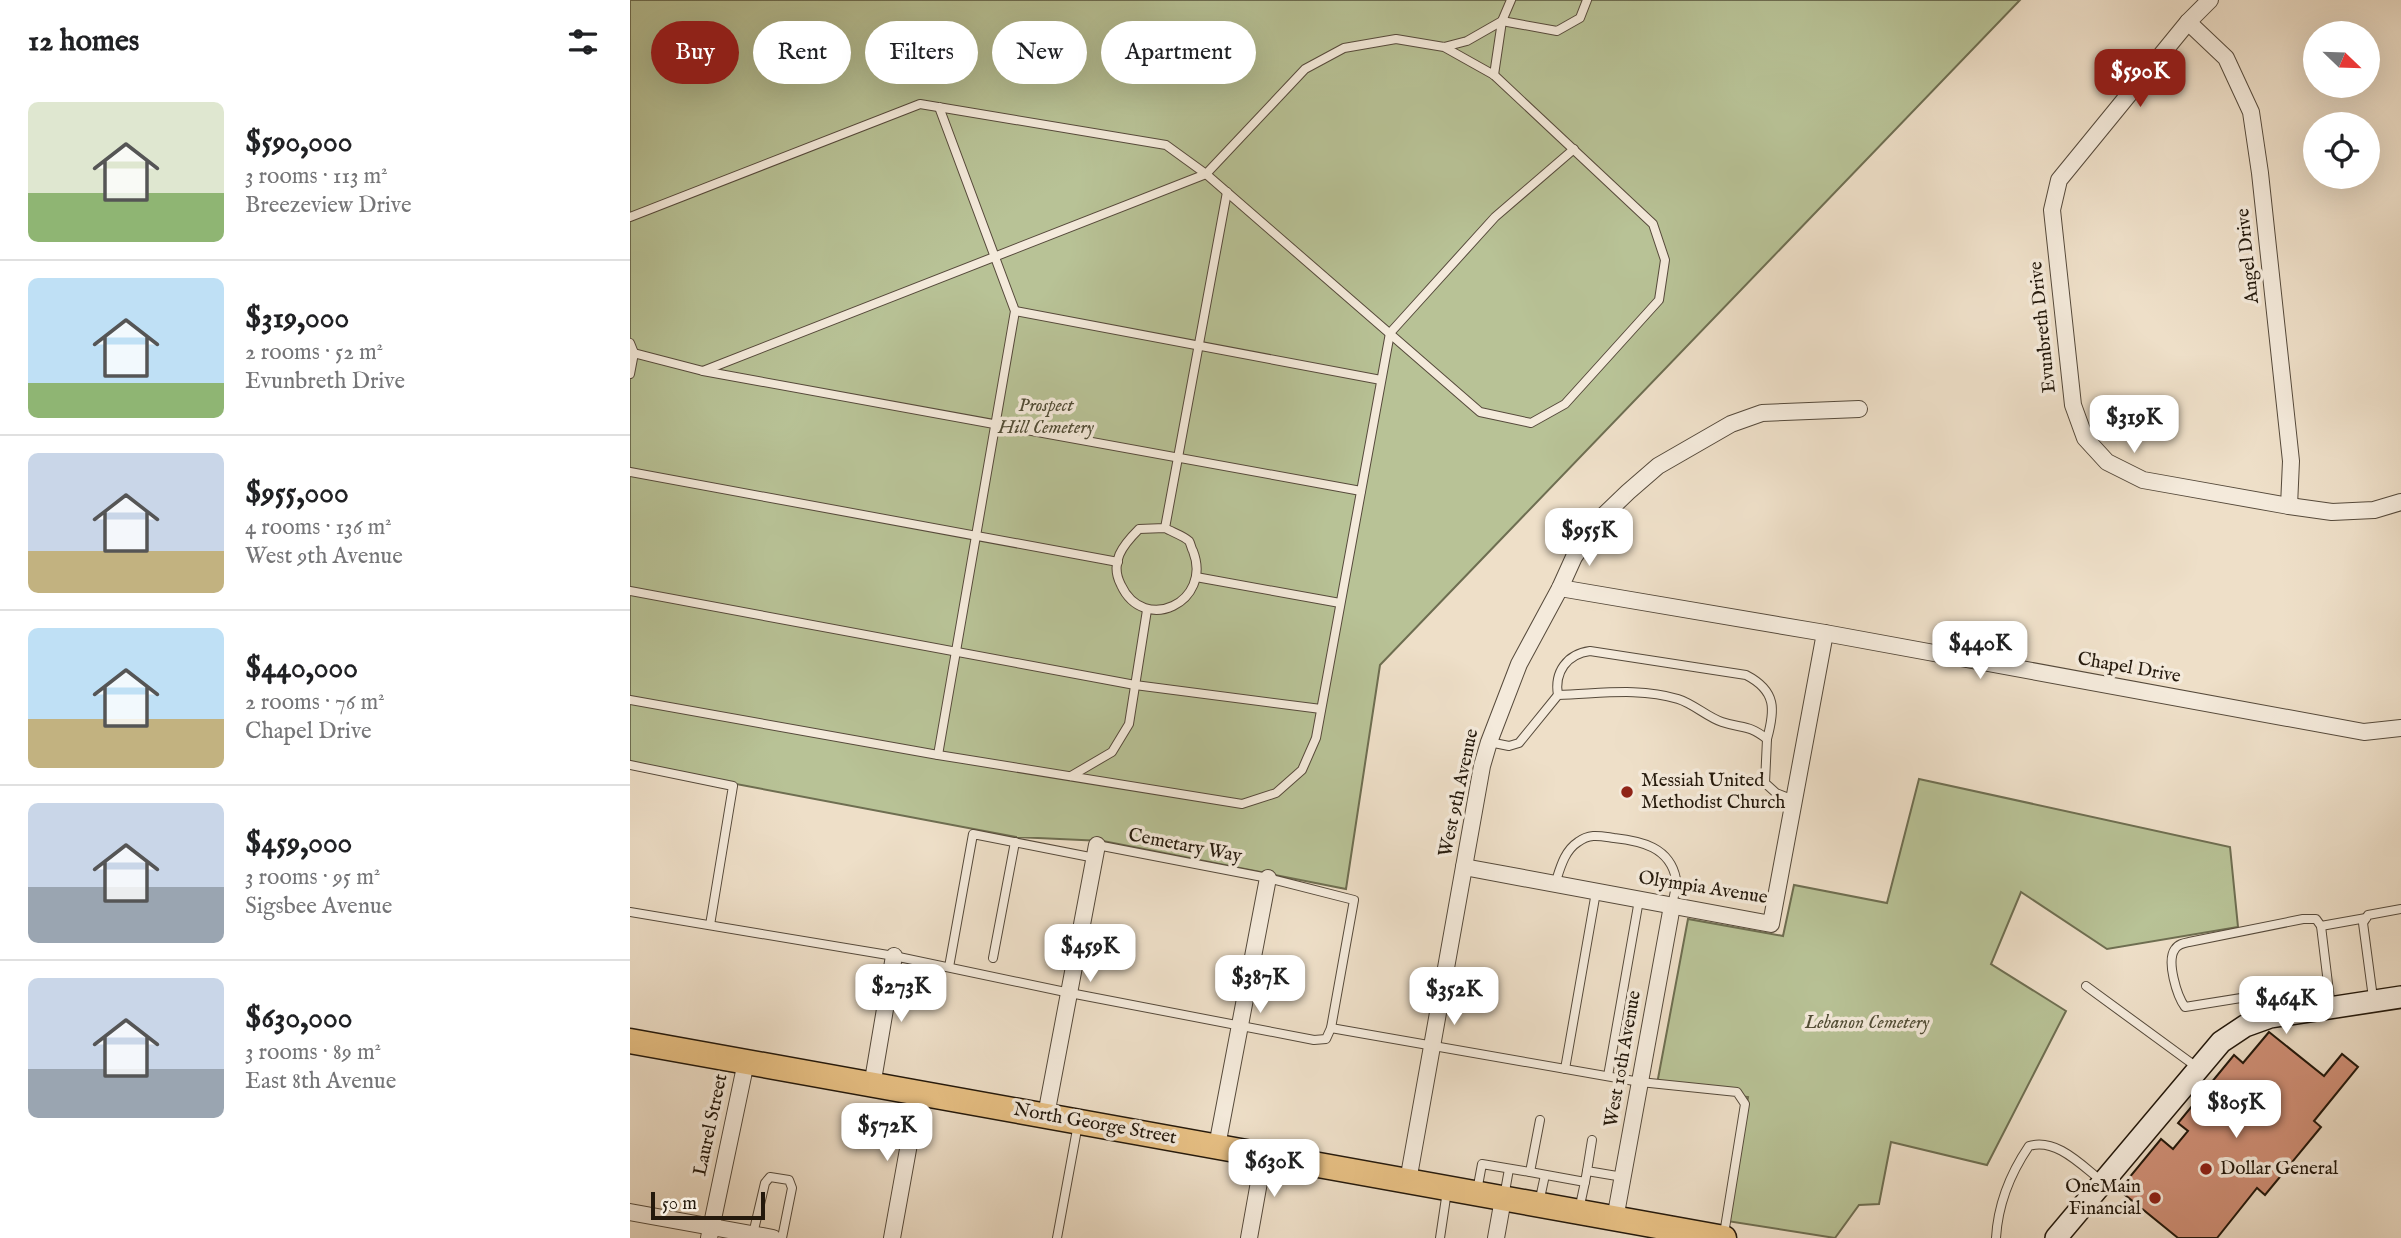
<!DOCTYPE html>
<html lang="en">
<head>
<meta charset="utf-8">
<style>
  :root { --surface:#fff; --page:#f2f2f2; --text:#202124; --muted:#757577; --line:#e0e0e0; --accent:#8f2418 }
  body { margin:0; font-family:"IM FELL English",serif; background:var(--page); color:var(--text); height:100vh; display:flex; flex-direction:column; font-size:26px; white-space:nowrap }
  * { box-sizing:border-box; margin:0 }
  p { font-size:23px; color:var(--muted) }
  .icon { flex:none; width:38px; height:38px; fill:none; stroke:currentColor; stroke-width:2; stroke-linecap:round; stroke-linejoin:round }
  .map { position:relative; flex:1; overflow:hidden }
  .details { display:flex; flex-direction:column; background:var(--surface); width:630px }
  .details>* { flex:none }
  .top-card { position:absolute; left:21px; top:21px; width:665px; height:63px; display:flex; gap:14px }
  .needle { width:46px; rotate:113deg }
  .fabs { position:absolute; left:1673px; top:21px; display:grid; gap:14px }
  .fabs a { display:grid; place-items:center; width:77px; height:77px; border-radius:50%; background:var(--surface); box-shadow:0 7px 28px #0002; font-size:35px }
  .scale { position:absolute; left:21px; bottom:18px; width:114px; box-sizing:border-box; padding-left:7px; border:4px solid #24190c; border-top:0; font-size:19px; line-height:24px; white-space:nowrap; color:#24190c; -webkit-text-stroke:5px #f4eadb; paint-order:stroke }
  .price { position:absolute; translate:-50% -60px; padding:0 16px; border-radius:14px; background:#fff; color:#222; font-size:23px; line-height:46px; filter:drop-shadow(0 2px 4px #0008) }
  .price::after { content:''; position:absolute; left:50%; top:42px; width:21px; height:16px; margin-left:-10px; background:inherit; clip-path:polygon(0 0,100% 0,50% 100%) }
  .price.active { background:var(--accent); color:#fff }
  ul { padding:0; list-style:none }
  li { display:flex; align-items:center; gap:21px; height:175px; padding:0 28px }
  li+li { border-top:2px solid var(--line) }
  li span { display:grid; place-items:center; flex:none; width:196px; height:140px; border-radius:10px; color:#555 }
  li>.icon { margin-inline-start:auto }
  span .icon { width:84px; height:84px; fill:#fffc; stroke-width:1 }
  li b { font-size:30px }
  h2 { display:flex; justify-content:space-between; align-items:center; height:84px; padding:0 28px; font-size:30px }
  .tag { padding:0 24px; border-radius:32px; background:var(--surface); box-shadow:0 7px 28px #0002; font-size:24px; line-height:63px }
  .tag.active { background:var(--accent); color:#fff }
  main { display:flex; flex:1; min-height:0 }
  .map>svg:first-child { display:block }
</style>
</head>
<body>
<main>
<section class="details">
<h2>12 homes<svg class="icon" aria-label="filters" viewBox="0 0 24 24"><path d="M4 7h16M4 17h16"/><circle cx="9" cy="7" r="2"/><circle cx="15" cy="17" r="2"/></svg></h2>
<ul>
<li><span style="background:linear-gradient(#dfe7d0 65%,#8fb573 0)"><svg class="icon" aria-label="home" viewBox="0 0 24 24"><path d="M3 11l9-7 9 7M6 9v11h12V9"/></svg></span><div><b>$590,000</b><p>3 rooms · 113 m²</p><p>Breezeview Drive</p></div></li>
<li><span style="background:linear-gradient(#bfe0f5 75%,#8fb573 0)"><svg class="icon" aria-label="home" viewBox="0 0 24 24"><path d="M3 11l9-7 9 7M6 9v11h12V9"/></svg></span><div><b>$319,000</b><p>2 rooms · 52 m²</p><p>Evunbreth Drive</p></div></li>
<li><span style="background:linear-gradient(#c9d6e8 70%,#c2b280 0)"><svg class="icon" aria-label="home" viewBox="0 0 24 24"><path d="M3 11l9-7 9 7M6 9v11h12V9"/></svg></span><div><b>$955,000</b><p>4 rooms · 136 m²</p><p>West 9th Avenue</p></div></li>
<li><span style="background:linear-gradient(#bfe0f5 65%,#c2b280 0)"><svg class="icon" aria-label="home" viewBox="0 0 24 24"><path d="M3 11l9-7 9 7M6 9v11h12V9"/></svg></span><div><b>$440,000</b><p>2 rooms · 76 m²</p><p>Chapel Drive</p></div></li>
<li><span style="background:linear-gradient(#c9d6e8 60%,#9aa5b1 0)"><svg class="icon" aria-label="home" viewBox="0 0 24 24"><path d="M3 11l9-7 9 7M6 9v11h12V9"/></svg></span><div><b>$459,000</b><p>3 rooms · 95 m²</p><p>Sigsbee Avenue</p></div></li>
<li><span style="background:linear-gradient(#c9d6e8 65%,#9aa5b1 0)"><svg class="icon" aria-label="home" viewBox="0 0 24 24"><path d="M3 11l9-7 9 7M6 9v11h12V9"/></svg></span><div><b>$630,000</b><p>3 rooms · 89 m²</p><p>East 8th Avenue</p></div></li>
</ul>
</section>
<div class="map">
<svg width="1771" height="1238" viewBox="0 0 1771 1238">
  <rect width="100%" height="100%" fill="#eedfc8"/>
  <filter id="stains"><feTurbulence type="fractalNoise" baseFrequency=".00286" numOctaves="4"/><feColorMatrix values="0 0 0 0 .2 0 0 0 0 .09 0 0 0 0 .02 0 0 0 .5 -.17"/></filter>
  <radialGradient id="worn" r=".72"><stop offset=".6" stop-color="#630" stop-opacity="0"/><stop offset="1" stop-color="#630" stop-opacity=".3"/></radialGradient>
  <g fill="#b8c296" stroke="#6e6e51" stroke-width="2">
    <polygon points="0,0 1390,0 750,665 716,889 473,841 386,837 0,764"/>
    <polygon points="1289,779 1600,847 1608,927 1477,949 1391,892 1361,964 1436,1011 1357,1165 1261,1142 1249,1204 1229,1205 1205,1238 1097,1221 1118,1097 1027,1084 1058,919 1153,936 1164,885 1257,903"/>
  </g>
  <polygon fill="#cf8f76" stroke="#24190c" stroke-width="2" points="1639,1032 1694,1076 1712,1054 1728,1067 1684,1121 1691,1127 1635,1195 1627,1188 1587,1238 1548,1238 1489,1190 1531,1139 1543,1149 1558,1131 1548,1123 1604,1055 1613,1063"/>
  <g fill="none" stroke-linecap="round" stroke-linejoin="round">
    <g stroke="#564a3b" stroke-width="10">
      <g id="lane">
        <polyline points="814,47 864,75 1023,224 1035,260 1029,300 935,404 901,423 850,412 576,174 675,69 714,48 766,39 814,47 837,41 872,21 881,0"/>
        <polyline points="864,75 872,21 927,31 950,18 957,0"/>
        <polyline points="0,217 290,104 536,145 576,174 73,371 0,352"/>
        <polyline points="385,311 751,380"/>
        <polyline points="0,343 4,353 0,374"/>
        <polyline points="73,371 731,491"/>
        <polyline points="0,472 488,562"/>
        <path d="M535 528 509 529C493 545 479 562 491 585 514 635 583 602 563 551 561 548 561 544 559 541 554 536 542 532 535 528L597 192"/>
        <polyline points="566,577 710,603"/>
        <polyline points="0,591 505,685 691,709"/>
        <path d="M928 695C924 672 937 654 960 651L1116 675C1147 691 1145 710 1137 739"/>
        <polyline points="0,700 308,755 612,804 646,793 672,770 686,738 760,333 865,217 944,149"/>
        <path d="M859 742 879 746 889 743 928 695C969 694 1009 687 1048 699 1064 704 1077 717 1092 722 1113 729 1118 724 1137 739L1135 783 1146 793 1164 800"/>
        <polyline points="308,755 385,311 309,107"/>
        <polyline points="0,765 103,786 80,925"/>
        <polyline points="441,776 482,752 499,724 517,610"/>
        <path d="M925 884C930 869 934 851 948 842 960 833 970 836 984 838 1011 841 1040 847 1046 879 1047 887 1043 898 1042 906"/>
        <polyline points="0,912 264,956 440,993 684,1040 696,1039 701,1028 724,900 638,878 467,845"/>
        <polyline points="1691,926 1736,918"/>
        <polyline points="363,958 385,842"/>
        <polyline points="319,967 343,834 465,858"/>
        <path d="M1698 984 1555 1007C1547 996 1536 961 1545 949 1548 944 1554 943 1559 942L1673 919H1686L1691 926 1701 1008"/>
        <polyline points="1456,986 1568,1068"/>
        <polyline points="1743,998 1733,923 1738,915 1771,909"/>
        <polyline points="701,1028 1010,1082 1107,1092 1115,1104 1094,1234"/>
        <polyline points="935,1069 966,892"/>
        <polyline points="978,1076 1009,900"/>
        <polyline points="910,1120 900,1172 955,1182 957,1171"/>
        <polyline points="962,1140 957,1171 993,1177"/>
        <polyline points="847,1191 852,1164 900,1172"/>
        <polyline points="874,1197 879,1169"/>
        <polyline points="909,1203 915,1175"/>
        <polyline points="949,1210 955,1182"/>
        <polyline points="123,1234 135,1183 140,1177 159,1180 162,1188 152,1238"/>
        <polyline points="427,1238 448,1124"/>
        <polyline points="810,1238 817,1191"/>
        <path d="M1366 1238C1368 1204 1380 1174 1399 1146 1427 1138 1451 1165 1473 1182"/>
      </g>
    </g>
    <g stroke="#564a3b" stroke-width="18">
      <g id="street">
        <polyline points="1580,0 1558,22 1429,180 1422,210 1443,405 1455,438 1477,462 1513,480 1659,506 1702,512 1744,510 1771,502"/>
        <polyline points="1558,22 1596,58 1621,112 1630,173 1661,461 1659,506"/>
        <polyline points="930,588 1195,633 1734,732 1771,728"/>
        <polyline points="834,867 1141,924 1195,633"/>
        <polyline points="242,1086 264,956"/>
        <polyline points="416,1115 467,845"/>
        <polyline points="587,1146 638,878"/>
        <polyline points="778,1181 852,766 859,742 889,664 930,588 944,557 972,517 998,492 1028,466 1101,424 1132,413 1229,409"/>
        <polyline points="0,1212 143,1238"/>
        <polyline points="985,1219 1042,906"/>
        <polyline points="79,1238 116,1062"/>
        <polyline points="262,1238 288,1094"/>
        <polyline points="619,1238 634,1154"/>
        <polyline points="866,1238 873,1199"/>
      </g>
    </g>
    <g stroke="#24190c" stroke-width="24">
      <polyline id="secondary" points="1426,1238 1591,1042 1615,1026 1640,1017 1771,997"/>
    </g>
    <g stroke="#24190c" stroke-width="27">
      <polyline id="primary" points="0,1041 1094,1238"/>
    </g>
    <use href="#lane" stroke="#f4eadb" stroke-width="8"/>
    <use href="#street" stroke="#f4eadb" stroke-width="16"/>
    <use href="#secondary" stroke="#f4eadb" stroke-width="21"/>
    <use href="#primary" stroke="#e7c084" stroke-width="24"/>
  </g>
  <g fill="#8f2418" stroke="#f4eadb" stroke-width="2.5">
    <circle cx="997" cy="792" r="7"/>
    <circle cx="1576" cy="1169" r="7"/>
    <circle cx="1525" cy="1198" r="7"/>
  </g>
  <g text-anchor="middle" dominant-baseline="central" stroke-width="7" stroke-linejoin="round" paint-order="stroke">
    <g font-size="19" fill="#24190c" stroke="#f4eadb">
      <text transform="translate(1618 256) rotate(-96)">Angel Drive</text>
      <text transform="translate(1413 327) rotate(-96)">Evunbreth Drive</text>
      <text transform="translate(1499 668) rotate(10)">Chapel Drive</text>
      <text transform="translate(829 793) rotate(-78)">West 9th Avenue</text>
      <text transform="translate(555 846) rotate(11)">Cemetary Way</text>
      <text transform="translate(1073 888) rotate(9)">Olympia Avenue</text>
      <text transform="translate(993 1059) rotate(-80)">West 10th Avenue</text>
      <text transform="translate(465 1124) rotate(10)">North George Street</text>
      <text transform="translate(81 1125) rotate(-78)">Laurel Street</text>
    </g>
    <g font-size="19" font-style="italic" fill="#504c35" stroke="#f4eadb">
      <text x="416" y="406">Prospect<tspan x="416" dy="22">Hill Cemetery</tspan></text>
      <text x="1237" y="1023">Lebanon Cemetery</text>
    </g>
    <g font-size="19" fill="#24190c" stroke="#f4eadb" text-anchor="start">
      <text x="1011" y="781">Messiah United<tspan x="1011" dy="22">Methodist Church</tspan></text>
      <text x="1590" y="1169">Dollar General</text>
      <text x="1511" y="1187" text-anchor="end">OneMain<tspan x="1511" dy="22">Financial</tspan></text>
    </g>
  </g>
  <rect width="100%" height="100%" filter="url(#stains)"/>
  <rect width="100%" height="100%" fill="url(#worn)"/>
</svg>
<div class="fabs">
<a><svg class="needle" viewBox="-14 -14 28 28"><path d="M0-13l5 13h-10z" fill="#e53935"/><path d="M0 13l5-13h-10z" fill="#757577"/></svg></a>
<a><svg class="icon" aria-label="locate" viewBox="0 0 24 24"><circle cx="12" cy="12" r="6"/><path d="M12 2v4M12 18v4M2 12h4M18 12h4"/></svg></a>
</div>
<div class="scale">50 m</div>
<b class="price active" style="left:1510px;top:109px">$590K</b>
<b class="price" style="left:1504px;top:455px">$319K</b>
<b class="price" style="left:959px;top:568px">$955K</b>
<b class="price" style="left:1350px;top:681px">$440K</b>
<b class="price" style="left:460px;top:984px">$459K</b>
<b class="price" style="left:630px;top:1015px">$387K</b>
<b class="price" style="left:271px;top:1024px">$273K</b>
<b class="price" style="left:824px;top:1027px">$352K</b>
<b class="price" style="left:1656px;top:1036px">$464K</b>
<b class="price" style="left:1606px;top:1140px">$805K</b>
<b class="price" style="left:257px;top:1163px">$572K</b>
<b class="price" style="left:644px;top:1199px">$630K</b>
<div class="top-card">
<a class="tag active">Buy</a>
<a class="tag">Rent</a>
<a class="tag">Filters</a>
<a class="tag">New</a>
<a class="tag">Apartment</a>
</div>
</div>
</main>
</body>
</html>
